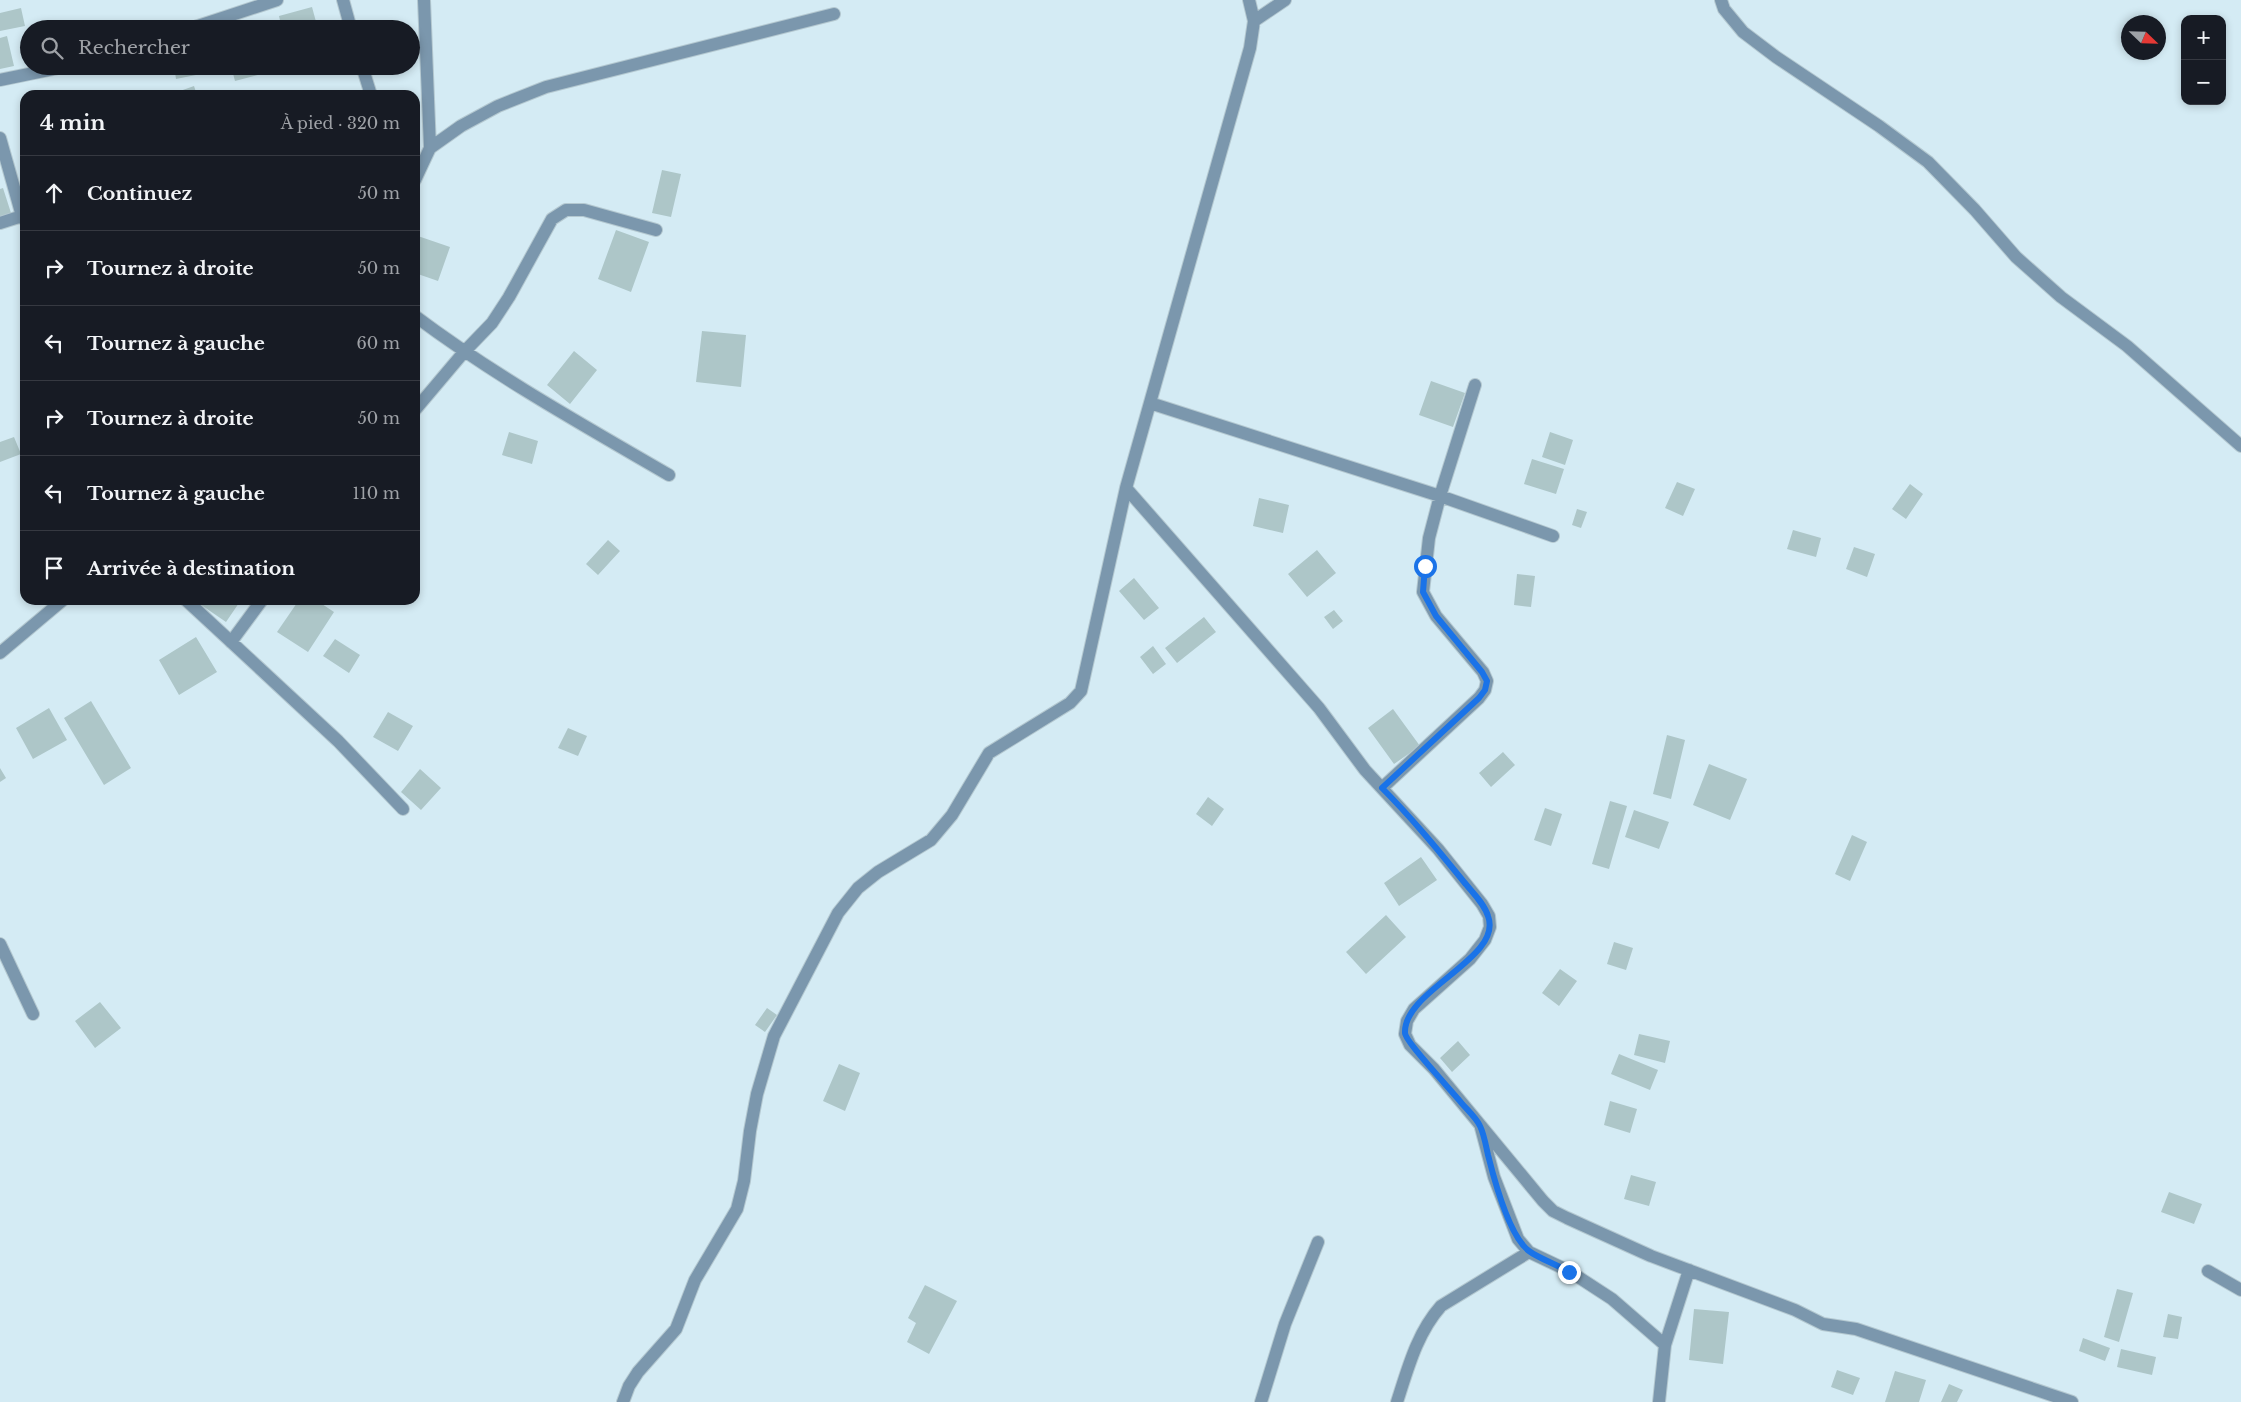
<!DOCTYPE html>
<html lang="fr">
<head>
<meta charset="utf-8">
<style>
  :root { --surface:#171b24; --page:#242831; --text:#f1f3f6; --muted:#9ea1a6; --line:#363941 }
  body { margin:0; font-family:"Libre Baskerville",serif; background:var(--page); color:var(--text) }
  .controls { position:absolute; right:15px; top:15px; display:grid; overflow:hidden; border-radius:10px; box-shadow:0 2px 8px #0003 }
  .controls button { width:45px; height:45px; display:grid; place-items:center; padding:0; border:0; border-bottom:1px solid var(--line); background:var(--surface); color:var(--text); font:25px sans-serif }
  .compass { position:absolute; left:2121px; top:15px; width:45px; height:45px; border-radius:50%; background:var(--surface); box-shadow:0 2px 8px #0003; rotate:113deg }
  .stop { position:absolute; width:15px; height:15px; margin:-11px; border:4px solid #1a73e8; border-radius:50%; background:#fff }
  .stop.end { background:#1a73e8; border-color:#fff; box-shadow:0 1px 5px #0008 }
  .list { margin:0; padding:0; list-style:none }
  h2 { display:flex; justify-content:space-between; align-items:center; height:65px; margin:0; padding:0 20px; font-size:21px }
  h2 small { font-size:16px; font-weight:400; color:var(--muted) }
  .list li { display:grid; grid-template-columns:32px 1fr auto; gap:15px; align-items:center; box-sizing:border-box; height:75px; padding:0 20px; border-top:1px solid var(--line) }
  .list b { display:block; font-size:19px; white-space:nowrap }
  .list em { font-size:16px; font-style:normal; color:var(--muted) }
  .icon { flex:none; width:28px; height:28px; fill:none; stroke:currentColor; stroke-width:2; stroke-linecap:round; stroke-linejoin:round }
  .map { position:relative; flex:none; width:2241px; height:1402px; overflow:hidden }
  .search { position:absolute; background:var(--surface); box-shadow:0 2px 8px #0003; left:20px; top:20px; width:400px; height:55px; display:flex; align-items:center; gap:12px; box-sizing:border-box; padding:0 18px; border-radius:28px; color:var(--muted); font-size:19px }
  .panel { position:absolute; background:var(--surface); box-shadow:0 2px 8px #0003; left:20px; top:90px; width:400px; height:515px; border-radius:15px }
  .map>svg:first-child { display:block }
  .building { fill:#adc6c8 }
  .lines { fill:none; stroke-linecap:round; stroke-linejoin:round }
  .street-casing { stroke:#b4c8d0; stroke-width:14 }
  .street { stroke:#7b97ad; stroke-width:12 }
  .route { stroke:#1a73e8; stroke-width:6 }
</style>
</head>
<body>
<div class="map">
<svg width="2241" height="1402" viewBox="0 0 2241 1402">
  <rect width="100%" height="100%" fill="#d4ebf4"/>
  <path class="building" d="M312,7L318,29H282L279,16Z
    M21,8L25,26L0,31V13Z
    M7,36L14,66L0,69V38Z
    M174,66H204L206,73L176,79Z
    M231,66H271L273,71L235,81Z
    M194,86L197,95H181L180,91Z
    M662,170L681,174L671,217L652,213Z
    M3,188L11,213L0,217V189Z
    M616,230L649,242L631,292L598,279Z
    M415,235L450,247L438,281L415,273Z
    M702,331L746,335L741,387L696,382Z
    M574,351L597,370L570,404L547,385Z
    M1431,381L1465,393L1453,427L1419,415Z
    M509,432L538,441L532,464L502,455Z
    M1550,432L1573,440L1565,465L1542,457Z
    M14,437L21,454L0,462V442Z
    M1532,459L1564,469L1556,494L1524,484Z
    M1677,482L1695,489L1683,516L1665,508Z
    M1910,484L1923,494L1906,519L1892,509Z
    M1259,498L1289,505L1283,533L1253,526Z
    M1577,509L1587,512L1581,528L1572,525Z
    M1793,530L1821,538L1816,557L1787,549Z
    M608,540L620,551L598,575L586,564Z
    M1854,547L1875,554L1867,577L1846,569Z
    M1317,550L1336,573L1307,597L1288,574Z
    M1517,574L1535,576L1531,607L1514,605Z
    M1134,578L1159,608L1144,620L1119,591Z
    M194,600H241L226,622Z
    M299,600H316L334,612L308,652L277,632Z
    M1334,610L1343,621L1333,629L1324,617Z
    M1204,617L1216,632L1177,663L1165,648Z
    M196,637L217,672L179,695L159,660Z
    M335,639L360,655L349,673L323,656Z
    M1153,646L1166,664L1153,674L1140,657Z
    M91,701L131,768L104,785L64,718Z
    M49,708L67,740L33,759L16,728Z
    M1393,709L1420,746L1394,764L1368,728Z
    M388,712L413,726L398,751L373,737Z
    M568,728L587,736L578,756L558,748Z
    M1667,735L1685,740L1671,799L1653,794Z
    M1503,752L1515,765L1491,787L1479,773Z
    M1709,764L1747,779L1730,820L1693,805Z
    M0,768L6,778L0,782Z
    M420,769L441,788L421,810L401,792Z
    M1208,797L1224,809L1212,826L1196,814Z
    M1610,801L1627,806L1609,869L1592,864Z
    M1545,808L1562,814L1551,846L1534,840Z
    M1634,810L1669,822L1659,849L1625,837Z
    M1852,835L1867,842L1850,881L1835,874Z
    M1421,857L1437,880L1399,906L1384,883Z
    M1386,915L1406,937L1366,974L1346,952Z
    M1614,942L1633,948L1626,970L1607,964Z
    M1560,969L1577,981L1559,1006L1542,993Z
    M100,1002L121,1028L95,1048L75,1021Z
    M767,1008L777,1015L765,1032L755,1025Z
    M1639,1034L1670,1041L1665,1063L1634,1055Z
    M1458,1041L1470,1055L1452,1072L1440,1058Z
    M1619,1054L1658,1070L1650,1090L1611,1074Z
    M839,1064L860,1073L845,1111L823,1101Z
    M1610,1101L1637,1109L1630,1133L1604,1125Z
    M1631,1175L1656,1182L1649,1206L1624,1199Z
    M2169,1192L2202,1204L2194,1224L2161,1212Z
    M925,1285L957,1301L929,1354L907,1342L916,1323L908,1318Z
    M2117,1289L2133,1293L2119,1342L2104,1337Z
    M1694,1309L1729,1312L1723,1364L1689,1360Z
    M2168,1314L2182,1317L2178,1339L2163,1337Z
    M2083,1338L2110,1348L2105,1361L2079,1351Z
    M2121,1349L2156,1357L2152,1375L2117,1367Z
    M1837,1370L1860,1378L1853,1395L1831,1387Z
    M1895,1371L1926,1380L1919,1402H1885Z
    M1949,1384L1963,1390L1957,1402H1941Z"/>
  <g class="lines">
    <g class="street-casing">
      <path id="street" d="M343,0L351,29
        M424,0L430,148
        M1721,0L1724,9L1743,32L1776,57L1879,126L1928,162L1975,210L2016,257L2061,297L2127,346L2241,446
        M1254,21L1285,0
        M189,29L277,0
        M362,66L371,95
        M0,80L68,66
        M0,138L22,216L25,220
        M415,180L430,148L461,126L498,106L546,87L834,14
        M0,223L22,216
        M415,316C495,376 583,425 669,475
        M1150,403L1440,496L1553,536
        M415,410L464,352L492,323L509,297L552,219L566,210H584L656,230
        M1126,488L1319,708L1365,770L1438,849L1482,904L1489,916L1490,927L1485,940L1470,959L1414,1009L1407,1021L1405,1034L1410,1045L1434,1069L1543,1201L1553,1211L1567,1218L1651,1256L1795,1310L1823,1324L1856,1329L2072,1402
        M186,600L338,741L403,809
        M231,642L262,600
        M0,653L63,600
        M1382,788L1479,698L1485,690L1487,681L1483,672L1436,616L1423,592L1429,538L1440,496L1475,385
        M0,944L33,1014
        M1481,1128L1494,1177L1518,1239L1529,1252L1569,1271L1612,1299L1665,1345L1659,1402
        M2208,1271L2241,1290
        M1665,1345L1689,1270
        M623,1402L629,1386L638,1372L676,1329L695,1280L737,1209L744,1181L750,1131L757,1094L774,1036L838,913L858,888L878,872L931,840L952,815L989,753L1070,703L1081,691L1126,488L1250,48L1254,21L1249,0
        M1261,1402L1285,1324L1318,1242
        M1397,1402C1408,1368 1417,1333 1441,1306L1529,1252"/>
    </g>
    <use href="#street" class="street"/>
  </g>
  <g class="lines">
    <path class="route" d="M1425,566L1423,592L1436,616L1482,672L1487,681L1485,690L1479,698L1382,788C1412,818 1438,850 1464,882C1472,892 1484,903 1488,916C1504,958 1403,990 1405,1033C1405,1041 1450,1089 1459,1100C1465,1108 1476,1117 1480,1126C1484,1134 1486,1146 1488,1155C1494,1179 1509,1236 1529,1251C1538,1258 1558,1265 1569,1272"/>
  </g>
</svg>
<div class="controls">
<button>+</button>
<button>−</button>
</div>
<svg class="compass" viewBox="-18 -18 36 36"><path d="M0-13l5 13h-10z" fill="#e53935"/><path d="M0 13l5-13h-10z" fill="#9ea1a6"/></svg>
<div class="stop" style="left:1425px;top:566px"></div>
<div class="stop end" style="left:1569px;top:1272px"></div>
<div class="search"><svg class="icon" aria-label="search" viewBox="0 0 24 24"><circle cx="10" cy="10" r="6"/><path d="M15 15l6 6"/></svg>Rechercher</div>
<section class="panel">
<h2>4 min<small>À pied · 320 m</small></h2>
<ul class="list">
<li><svg class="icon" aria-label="ahead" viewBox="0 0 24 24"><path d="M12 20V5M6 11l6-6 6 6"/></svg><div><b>Continuez</b></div><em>50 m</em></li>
<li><svg class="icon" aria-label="right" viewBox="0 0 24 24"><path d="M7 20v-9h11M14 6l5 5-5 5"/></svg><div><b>Tournez à droite</b></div><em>50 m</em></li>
<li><svg class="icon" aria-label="left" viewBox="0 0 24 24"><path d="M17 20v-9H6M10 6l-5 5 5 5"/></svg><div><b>Tournez à gauche</b></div><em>60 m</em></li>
<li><svg class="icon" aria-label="right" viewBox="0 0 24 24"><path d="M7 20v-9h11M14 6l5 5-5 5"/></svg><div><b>Tournez à droite</b></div><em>50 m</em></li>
<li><svg class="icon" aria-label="left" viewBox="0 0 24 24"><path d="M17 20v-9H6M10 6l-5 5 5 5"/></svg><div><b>Tournez à gauche</b></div><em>110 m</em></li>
<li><svg class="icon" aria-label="arrive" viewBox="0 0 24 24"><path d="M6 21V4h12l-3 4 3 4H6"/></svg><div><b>Arrivée à destination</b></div></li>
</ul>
</section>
</div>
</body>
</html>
